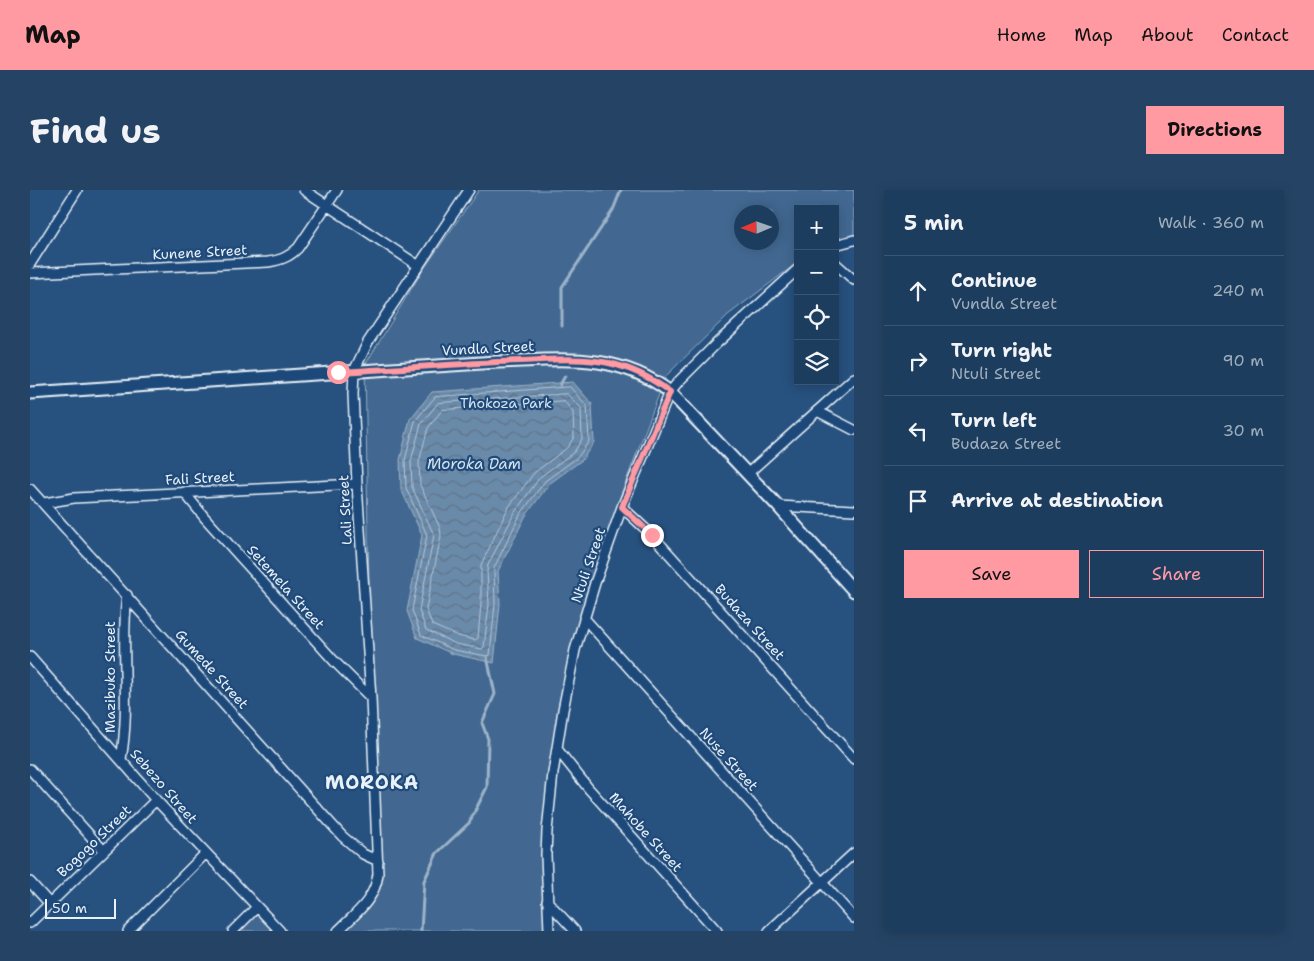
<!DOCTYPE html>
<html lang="en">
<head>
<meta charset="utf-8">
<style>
  :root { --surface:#1d3d5f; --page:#254465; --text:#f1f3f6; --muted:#a0aebd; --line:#3b5674; --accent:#ff9aa2 }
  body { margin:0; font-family:"Shantell Sans",sans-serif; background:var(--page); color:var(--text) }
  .controls { position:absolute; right:15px; top:15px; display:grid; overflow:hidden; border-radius:0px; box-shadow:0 2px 12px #0003 }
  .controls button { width:45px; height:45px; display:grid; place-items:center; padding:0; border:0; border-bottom:1px solid var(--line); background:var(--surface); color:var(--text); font:25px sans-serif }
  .compass { position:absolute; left:704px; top:15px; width:45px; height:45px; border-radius:50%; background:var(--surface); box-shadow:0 2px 12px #0003; rotate:268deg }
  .scale { position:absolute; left:15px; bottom:12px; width:71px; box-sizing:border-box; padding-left:5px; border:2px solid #e8f1f8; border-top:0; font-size:14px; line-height:18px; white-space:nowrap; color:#e8f1f8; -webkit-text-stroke:4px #1f4a7a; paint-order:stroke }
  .stop { position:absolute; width:15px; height:15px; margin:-11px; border:4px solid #ff9aa2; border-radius:50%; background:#fff }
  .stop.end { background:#ff9aa2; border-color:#fff; box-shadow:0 1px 5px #0008 }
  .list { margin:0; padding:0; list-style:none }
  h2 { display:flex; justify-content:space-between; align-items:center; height:65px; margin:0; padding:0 20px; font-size:21px }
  h2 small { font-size:16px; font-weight:400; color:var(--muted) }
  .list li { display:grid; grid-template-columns:32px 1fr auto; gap:15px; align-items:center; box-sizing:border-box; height:70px; padding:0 20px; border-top:1px solid var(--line) }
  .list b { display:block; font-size:19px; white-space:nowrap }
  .list p { margin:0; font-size:16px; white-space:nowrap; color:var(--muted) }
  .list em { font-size:16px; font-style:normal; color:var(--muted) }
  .actions { display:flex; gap:10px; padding:15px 20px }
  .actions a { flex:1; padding:11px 0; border:1px solid var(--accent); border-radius:0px; text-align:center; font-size:18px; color:var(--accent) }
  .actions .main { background:var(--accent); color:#111 }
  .icon { flex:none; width:28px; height:28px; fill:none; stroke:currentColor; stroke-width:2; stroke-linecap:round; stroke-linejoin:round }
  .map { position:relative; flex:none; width:824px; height:741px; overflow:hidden; border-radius:0px }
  header { display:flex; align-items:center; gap:30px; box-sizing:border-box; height:70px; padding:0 25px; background:var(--accent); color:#111 }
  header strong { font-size:24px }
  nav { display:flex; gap:28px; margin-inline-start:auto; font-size:18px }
  .intro { display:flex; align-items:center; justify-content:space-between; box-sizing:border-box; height:120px; padding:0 30px }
  h1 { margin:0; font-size:35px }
  .button { padding:12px 22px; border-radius:0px; background:var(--accent); color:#111; font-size:18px; font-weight:700 }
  main { display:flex; gap:30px; padding:0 30px }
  aside { flex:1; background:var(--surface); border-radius:0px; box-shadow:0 2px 12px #0003 }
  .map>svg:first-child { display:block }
  .green { fill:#436891; stroke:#96acc4; fill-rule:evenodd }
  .water { fill:url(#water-waves); stroke:#9db3c9 }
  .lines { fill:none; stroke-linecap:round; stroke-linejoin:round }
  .shore { stroke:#b6c8d9; stroke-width:1 }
  .stream { stroke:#9db3c9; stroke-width:3 }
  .street-casing { stroke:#e8f1f8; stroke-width:12 }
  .secondary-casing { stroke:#e8f1f8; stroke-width:15 }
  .street { stroke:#1f4a7a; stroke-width:9 }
  .secondary { stroke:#1f4a7a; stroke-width:11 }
  .route { stroke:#ff9aa2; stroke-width:6 }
  .labels { text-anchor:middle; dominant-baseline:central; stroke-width:4.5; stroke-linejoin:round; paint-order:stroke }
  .street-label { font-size:14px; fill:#e8f1f8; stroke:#1f4a7a }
  .park-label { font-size:14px; fill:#d8e3ee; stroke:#1f4a7a }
  .water-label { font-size:15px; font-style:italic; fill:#d5e2ec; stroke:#1f4a7a }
  .district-label { font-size:19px; font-weight:bold; letter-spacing:1px; fill:#e8f1f8; stroke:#1f4a7a }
</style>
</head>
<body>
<header>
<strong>Map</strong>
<nav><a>Home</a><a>Map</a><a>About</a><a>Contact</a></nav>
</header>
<div class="intro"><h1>Find us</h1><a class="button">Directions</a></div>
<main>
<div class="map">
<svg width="824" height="741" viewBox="0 0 824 741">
  <defs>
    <pattern id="water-waves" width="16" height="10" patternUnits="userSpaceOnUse" patternTransform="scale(1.25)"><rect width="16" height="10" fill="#6b8aaa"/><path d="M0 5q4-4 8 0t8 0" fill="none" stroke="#5e7388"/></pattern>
  </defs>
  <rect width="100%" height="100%" fill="#27517f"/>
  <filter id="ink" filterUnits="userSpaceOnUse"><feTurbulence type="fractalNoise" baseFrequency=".02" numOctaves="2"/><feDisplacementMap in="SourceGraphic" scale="10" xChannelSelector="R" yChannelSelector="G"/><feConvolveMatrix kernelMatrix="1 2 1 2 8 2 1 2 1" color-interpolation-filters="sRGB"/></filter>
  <g filter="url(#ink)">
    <path class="green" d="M449,0H824V48L805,54V19H768V72L698,125L636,186L590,307L570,384L552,439L535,526L519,661L522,741H311L346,704L341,508L335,175L391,83ZM712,22H742V52H712Z
      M226,722L251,741H206Z"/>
    <path class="water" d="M543,192L562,214L564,252L552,270L519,294L495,327L468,381L470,414L464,473L423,464L387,448L377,421L392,345L371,299L370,270L380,229L402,202Z"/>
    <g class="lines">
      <path class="shore" d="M540,197L557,216L559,251L548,267L515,291L490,325L464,378L465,414L460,465L457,466L424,460L391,445L382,420L397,345L376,298L375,270L385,231L405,207Z
        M537,204L551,218L552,249L544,262L510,287L485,322L458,375L457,381L459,414L454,457L452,459L426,454L396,440L389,420L404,345L382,297L381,271L391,234L408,213Z
        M534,211L543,222L544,247L538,257L504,283L478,318L451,375V413L448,448L445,450L428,446L402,435L396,419L411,346L410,338L390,295L389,272L398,238L412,220Z"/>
      <path class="stream" d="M532,136V97L583,20L591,0
        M530,195L535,186
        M391,741L394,691L407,663L439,633L457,597L458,549L452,533L465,504L457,467"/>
      <g class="street-casing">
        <path id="street" d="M274,0L389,76
          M805,55L824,50
          M805,73L824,90
          M0,74L47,0
          M0,83L238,72C251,70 259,67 268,58L307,0
          M787,221L824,240
          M717,284L824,188
          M0,299L312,646L333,664L348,671
          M154,302L175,328L305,472L341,508
          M14,313L44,308L327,294
          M748,316L824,320
          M592,317L622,345L824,569
          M554,428L824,728
          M0,467L126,610L250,741
          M527,559L559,599L687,741
          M91,569C101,515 90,459 97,405
          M0,579L73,660
          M0,692L19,713
          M517,711L545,741
          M0,733L126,610
          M98,741L175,664
          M203,741L227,717
          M308,741C325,724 345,710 348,684L341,508L327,294L323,204L324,181L338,152L439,0
          M519,741L516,665L517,641L523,583L533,520L545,460L565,393L592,317L640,202L648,192L686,154L768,79
          M739,741L824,663"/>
      </g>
      <g class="secondary-casing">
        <path id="secondary" d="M0,203L467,172C531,170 586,161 640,202L748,316L824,401"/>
      </g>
      <use href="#street" class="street"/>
      <use href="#secondary" class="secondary"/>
    </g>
  </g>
  <g class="lines" filter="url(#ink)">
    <path class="route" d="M308,182C369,179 430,173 491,171C520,170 550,167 579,173C601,178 623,189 640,202L592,317L622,345"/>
  </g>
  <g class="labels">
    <g class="street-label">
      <text transform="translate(170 62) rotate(-3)">Kunene Street</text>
      <text transform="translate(458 158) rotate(-3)">Vundla Street</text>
      <text transform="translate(170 288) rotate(-3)">Fali Street</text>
      <text transform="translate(315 320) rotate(-93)">Lali Street</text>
      <text transform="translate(558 375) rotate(-71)">Ntuli Street</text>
      <text transform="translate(256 397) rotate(48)">Setemela Street</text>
      <text transform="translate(720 432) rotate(48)">Budaza Street</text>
      <text transform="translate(182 479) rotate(48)">Gumede Street</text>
      <text transform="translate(80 487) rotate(-90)">Mazibuko Street</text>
      <text transform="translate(699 569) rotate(48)">Nuse Street</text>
      <text transform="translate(134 596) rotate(49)">Sebezo Street</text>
      <text transform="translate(616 642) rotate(48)">Mahobe Street</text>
      <text transform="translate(64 651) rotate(-44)">Bogogo Street</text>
    </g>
    <g class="park-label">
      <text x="476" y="213">Thokoza Park</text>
    </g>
    <g class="water-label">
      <text x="444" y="274">Moroka Dam</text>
    </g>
    <g class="district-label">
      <text x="342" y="592">MOROKA</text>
    </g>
  </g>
</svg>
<div class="controls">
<button>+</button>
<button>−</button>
<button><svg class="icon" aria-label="locate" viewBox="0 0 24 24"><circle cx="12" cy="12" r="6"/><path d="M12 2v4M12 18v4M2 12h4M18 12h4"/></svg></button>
<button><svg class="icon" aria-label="layers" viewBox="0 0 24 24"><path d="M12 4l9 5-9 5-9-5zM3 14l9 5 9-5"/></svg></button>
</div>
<svg class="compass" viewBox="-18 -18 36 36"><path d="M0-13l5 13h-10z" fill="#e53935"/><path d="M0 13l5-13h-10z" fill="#a0aebd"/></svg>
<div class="scale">50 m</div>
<div class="stop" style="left:308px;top:182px"></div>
<div class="stop end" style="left:622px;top:345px"></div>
</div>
<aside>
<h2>5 min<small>Walk · 360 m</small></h2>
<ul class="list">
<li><svg class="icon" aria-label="ahead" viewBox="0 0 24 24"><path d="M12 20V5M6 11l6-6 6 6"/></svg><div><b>Continue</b><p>Vundla Street</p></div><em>240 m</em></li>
<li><svg class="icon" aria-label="right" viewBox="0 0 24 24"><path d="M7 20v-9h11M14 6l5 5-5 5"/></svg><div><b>Turn right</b><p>Ntuli Street</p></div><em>90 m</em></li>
<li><svg class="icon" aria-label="left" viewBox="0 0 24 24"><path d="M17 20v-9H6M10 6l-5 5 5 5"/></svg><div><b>Turn left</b><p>Budaza Street</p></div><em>30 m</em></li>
<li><svg class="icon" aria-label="arrive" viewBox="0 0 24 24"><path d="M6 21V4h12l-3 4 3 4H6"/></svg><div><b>Arrive at destination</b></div></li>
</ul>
<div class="actions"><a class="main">Save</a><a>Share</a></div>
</aside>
</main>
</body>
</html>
